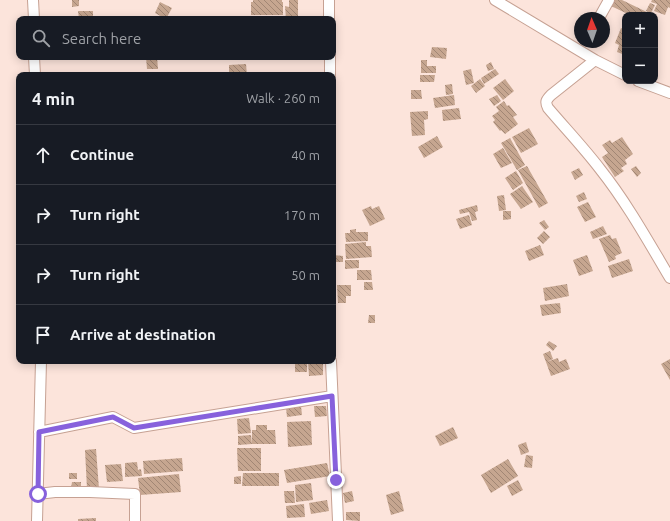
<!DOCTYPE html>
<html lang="en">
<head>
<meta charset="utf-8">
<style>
  :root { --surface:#171b24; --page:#242831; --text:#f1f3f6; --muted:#9ea1a6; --line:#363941 }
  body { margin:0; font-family:Ubuntu,sans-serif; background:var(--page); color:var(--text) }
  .controls { position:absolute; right:12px; top:12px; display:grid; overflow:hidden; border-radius:8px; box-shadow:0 2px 10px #0003 }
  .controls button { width:36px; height:36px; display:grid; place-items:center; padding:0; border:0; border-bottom:1px solid var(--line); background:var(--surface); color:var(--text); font:20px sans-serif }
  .compass { position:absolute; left:574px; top:12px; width:36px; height:36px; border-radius:50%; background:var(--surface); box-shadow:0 2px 10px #0003; rotate:358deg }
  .stop { position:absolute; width:12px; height:12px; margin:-9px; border:3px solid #8761dc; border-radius:50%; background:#fff }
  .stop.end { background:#8761dc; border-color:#fff; box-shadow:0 1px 4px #0008 }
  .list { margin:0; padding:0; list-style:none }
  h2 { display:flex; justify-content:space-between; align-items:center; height:52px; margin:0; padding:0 16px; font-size:17px }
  h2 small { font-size:13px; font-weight:400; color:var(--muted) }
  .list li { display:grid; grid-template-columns:26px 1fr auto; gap:12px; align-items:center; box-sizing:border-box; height:60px; padding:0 16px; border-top:1px solid var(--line) }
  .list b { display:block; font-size:15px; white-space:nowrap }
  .list em { font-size:13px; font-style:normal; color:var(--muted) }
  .icon { flex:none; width:22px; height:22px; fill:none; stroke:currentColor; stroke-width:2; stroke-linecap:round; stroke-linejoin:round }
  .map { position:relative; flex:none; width:670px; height:521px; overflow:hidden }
  .search { position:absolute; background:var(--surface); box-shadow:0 2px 10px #0003; left:16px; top:16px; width:320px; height:44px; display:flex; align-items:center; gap:10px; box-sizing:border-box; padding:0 14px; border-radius:8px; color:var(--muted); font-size:15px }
  .panel { position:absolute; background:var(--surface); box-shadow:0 2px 10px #0003; left:16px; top:72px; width:320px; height:292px; border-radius:8px }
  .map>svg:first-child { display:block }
  .building { fill:url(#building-back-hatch) }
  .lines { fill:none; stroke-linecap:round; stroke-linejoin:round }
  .minor-casing { stroke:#c6a193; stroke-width:12 }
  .minor { stroke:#fff; stroke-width:10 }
  .route { stroke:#8761dc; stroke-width:5 }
</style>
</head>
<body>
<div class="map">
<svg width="670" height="521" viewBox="0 0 670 521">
  <defs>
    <pattern id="building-back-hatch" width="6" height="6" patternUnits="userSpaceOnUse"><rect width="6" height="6" fill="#c6a690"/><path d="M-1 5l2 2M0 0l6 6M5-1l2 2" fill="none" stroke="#a18674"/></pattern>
  </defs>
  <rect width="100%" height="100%" fill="#fce4db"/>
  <path class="building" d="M72,0H79V6L72,7Z
    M253,0H282V2H283V15H251V2H253Z
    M289,0H298V19H286L285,6L289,7Z
    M614,0H622L653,15H630L611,6Z
    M652,0H670V8L668,7L665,15L654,11L657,4L651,2Z
    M160,2L172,8L166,19L155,13Z
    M650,3L655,5L651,13L646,11Z
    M78,11H93V19H79Z
    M621,28L625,30V55L617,52L619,45L615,43Z
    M432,47L447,48L446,59L430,57Z
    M146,57H157L158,69H147Z
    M421,60H427V66H436V73H421Z
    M491,62L494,69L488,71L486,65Z
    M246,64L247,75H229V65Z
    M471,69L474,83L466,85L463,71Z
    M495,69L499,74L484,84L481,78Z
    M420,75H435L434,82H420Z
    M480,79L485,86L476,93L471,86Z
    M505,79L514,91L503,100L493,88Z
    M452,84L453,94L446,95L445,85Z
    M411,90H421L422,99H411Z
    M454,95L455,105L435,108L433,98Z
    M497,95L501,101L494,106L489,99Z
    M504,101L507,106L509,105L517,115L513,117L518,124L505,134L501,130L500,131L493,122L495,120L492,116L499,111L496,107Z
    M459,108L461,119L443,121L442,110Z
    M428,111V119L424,120L425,135L412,136L410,112Z
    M529,128L538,144L521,153L512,137Z
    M437,136L443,147L424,158L418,147Z
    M622,137L633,154L625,160L627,164L621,168L624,171L615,177L602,157L608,153L602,145L610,140L612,143Z
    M510,138L525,165L517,170L501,143Z
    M503,148L512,163L501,168L493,154Z
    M527,166L548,203L539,208L518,170Z
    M636,166L641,173L637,177L631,169Z
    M579,168L583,175L575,180L571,172Z
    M516,171L523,183L513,190L505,178Z
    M522,186L533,202L521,209L510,194Z
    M584,192L587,199L579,202L576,196Z
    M504,195L506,210L499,211L497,196Z
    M588,202L596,217L585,222L577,207Z
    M477,205L478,211L475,212L477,220L472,221L469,212L460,214L459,210Z
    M371,206L372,209L379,206L385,219L370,226L362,210Z
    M503,211H511V219L503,220Z
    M469,215L472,225L460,229L456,219Z
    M544,220L549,227L545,230L539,223Z
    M603,226L607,234L593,239L590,232Z
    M356,229V232H368V241L346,242L345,233H350V230Z
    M544,231L550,237L543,244L537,238Z
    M610,235L612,239L616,238L622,253L615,256L616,259L609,262L599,239Z
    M366,242V246H371L372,257L346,259L345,244Z
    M540,245L544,255L529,261L525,251Z
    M333,255L343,256V262H333Z
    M587,255L593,271L579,276L573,260Z
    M629,259L633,271L612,278L608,266Z
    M345,260H359V268L345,269Z
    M357,270H371L372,280H357Z
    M364,282H372L373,290H364Z
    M567,284L569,296L545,301L543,288Z
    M337,285H351V296H346V303H338Z
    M560,303L561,313L542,316L540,305Z
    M369,315H375V323H368Z
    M549,341L557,346L553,351L546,345Z
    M550,351L553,359L546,362L543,354Z
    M558,358L559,362L566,359L570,369L551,376L546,362Z
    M670,359V380L661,364Z
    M295,361H307V372H295Z
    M308,361H323V375L309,376Z
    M301,406L302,415L287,417L286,408Z
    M314,406H326L327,416L315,417Z
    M249,418L251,433L238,434L237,419Z
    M311,421L312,445L288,447L287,422Z
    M256,425H267V430H275L276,444H252V430H256Z
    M453,427L458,438L440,446L435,436Z
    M251,435L252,444L238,445V436Z
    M526,442L529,452L521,455L518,445Z
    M237,448H261V471H238Z
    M96,449L99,489H87L85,450Z
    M526,455L533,456L532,468L524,467Z
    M182,458L183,471L144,474L143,461Z
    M508,459L518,476L491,493L481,475Z
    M137,462L138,470L141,469L142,476L125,477V463Z
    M327,463L330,476L287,483L284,470Z
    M121,464L123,481L107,482L105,465Z
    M69,473H77V479H69Z
    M243,473H279V486H242Z
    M179,474L181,492L140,495L138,478Z
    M241,476V484H234V477Z
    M518,480L523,490L512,496L507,486Z
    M72,482H81V488H71Z
    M311,483L313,500L296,502L295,485Z
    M284,491H294L295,503H285Z
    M352,491L354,501L345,503L343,493Z
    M399,491L404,511L391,515L386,495Z
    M327,500L329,511L311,514L309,503Z
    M304,504L305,517L287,518L286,506Z
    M346,512H360V521L346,520Z
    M96,518V521H78V519Z"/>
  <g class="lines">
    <g class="minor-casing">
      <path id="minor" d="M33,0L34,19
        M329,0V19
        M495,0L595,60L625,75
        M599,18L609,0
        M34,57L35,75
        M330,57V75
        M595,60L551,95C546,100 545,102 548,108C565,128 584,148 600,169C627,203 648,241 670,278
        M638,81L670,93
        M331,361L338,521
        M39,432L113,417L134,428L332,396
        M38,494L55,492H90L135,494V521
        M37,521L41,361"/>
    </g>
    <use href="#minor" class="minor"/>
  </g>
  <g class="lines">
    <path class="route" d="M38,494L39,432L113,417L134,428L332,396L336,480"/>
  </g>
</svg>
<div class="controls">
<button>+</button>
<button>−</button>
</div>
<svg class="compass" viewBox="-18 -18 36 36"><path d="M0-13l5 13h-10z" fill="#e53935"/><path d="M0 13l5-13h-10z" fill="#9ea1a6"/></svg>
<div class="stop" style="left:38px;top:494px"></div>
<div class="stop end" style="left:336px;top:480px"></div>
<div class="search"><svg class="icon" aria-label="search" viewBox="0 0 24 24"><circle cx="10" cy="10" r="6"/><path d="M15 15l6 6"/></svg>Search here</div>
<section class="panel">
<h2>4 min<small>Walk · 260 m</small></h2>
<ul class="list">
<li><svg class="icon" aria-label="ahead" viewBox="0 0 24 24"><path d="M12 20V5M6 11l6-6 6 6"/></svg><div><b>Continue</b></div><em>40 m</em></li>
<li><svg class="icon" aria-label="right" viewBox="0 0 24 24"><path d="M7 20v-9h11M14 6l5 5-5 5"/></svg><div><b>Turn right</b></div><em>170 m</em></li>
<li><svg class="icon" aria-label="right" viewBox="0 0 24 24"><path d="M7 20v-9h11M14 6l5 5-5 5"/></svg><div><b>Turn right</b></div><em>50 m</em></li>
<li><svg class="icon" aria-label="arrive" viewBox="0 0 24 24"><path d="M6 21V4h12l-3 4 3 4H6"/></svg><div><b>Arrive at destination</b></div></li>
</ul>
</section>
</div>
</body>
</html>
